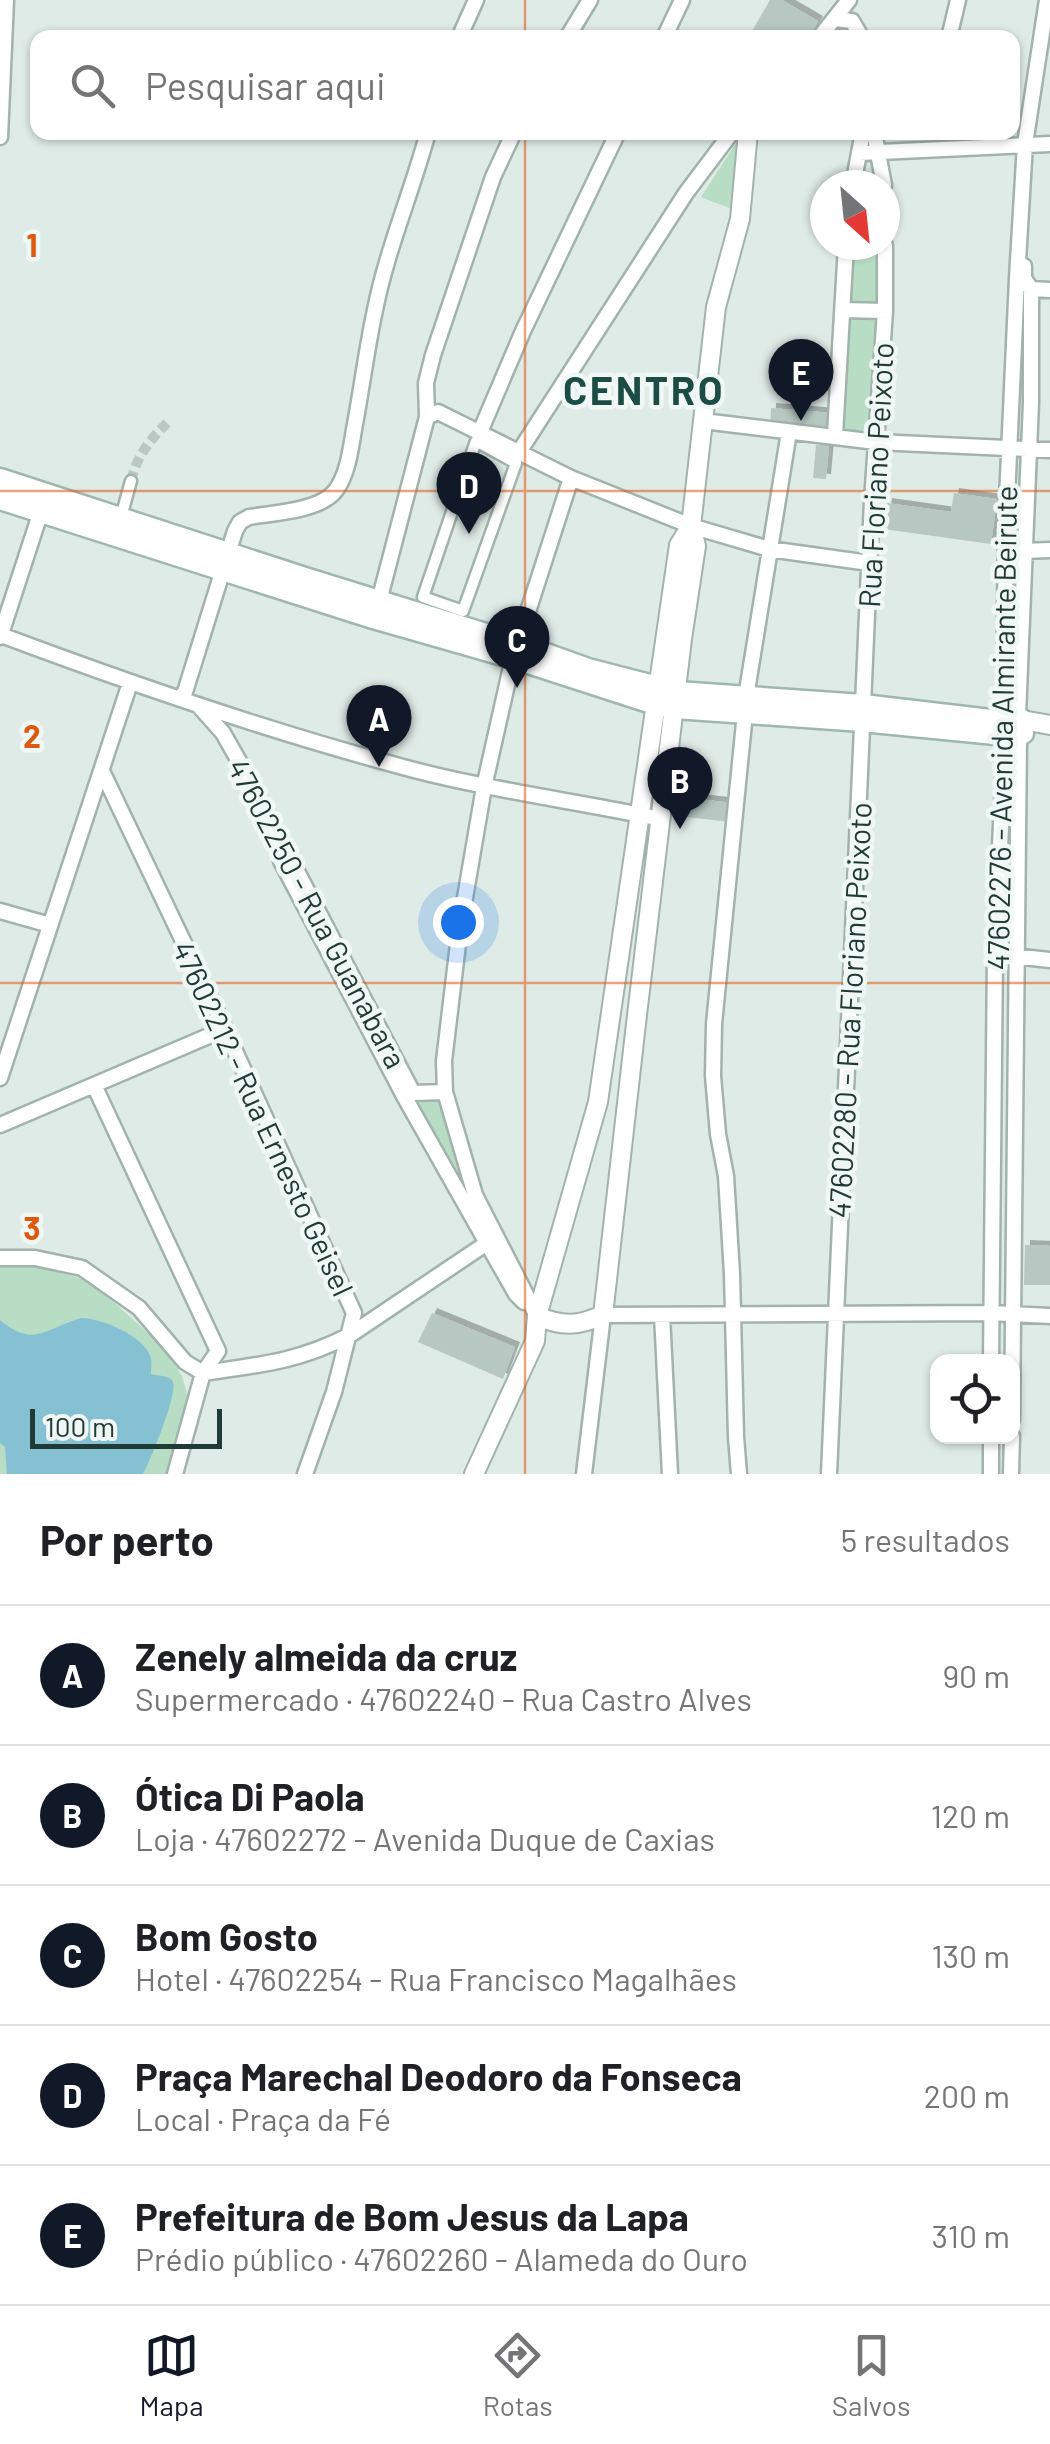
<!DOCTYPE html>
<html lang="pt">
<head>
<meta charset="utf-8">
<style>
  :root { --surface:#fff; --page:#f6f6f6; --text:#202124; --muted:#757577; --line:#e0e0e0; --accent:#111827 }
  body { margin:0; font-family:Barlow,sans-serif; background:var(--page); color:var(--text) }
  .controls { position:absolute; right:30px; bottom:30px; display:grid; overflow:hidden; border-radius:20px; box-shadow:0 2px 8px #0004 }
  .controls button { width:90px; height:90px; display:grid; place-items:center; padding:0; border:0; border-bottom:2px solid var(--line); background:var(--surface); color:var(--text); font:50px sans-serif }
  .compass { position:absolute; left:810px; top:170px; width:90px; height:90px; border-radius:50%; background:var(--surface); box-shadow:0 2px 8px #0004; rotate:153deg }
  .scale { position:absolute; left:30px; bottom:25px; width:192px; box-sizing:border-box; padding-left:10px; border:5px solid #203b35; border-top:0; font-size:28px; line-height:35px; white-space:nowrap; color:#203b35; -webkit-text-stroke:8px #f0f7f4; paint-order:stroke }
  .you { position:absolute; left:458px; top:922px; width:35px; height:35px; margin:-25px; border:8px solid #fff; border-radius:50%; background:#1a73e8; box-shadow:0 0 0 15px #1a73e833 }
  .badge { display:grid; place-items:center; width:65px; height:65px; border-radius:50%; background:var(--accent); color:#fff; font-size:32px; font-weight:700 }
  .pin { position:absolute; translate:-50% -82px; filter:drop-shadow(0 2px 5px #0008) }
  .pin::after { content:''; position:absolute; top:52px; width:35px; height:30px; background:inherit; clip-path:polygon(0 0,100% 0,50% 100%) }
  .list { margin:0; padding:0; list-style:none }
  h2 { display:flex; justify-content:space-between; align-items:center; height:130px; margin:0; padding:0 40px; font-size:42px }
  h2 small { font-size:32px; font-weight:400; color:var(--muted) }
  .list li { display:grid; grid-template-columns:65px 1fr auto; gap:30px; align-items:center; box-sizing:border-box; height:140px; padding:0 40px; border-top:2px solid var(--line) }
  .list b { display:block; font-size:38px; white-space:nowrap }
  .list p { margin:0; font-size:32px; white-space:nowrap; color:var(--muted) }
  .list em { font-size:32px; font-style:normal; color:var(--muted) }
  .icon { flex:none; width:55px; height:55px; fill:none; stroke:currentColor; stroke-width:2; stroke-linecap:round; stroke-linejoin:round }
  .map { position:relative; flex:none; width:1050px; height:1474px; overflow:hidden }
  .search { position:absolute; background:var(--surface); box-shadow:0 2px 8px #0004; left:30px; right:30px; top:30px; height:110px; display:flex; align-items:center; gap:25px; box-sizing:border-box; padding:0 35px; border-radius:20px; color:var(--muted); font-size:38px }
  .sheet { height:830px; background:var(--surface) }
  nav { display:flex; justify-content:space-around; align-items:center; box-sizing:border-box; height:140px; border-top:2px solid var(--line); background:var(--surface); font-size:28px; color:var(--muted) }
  nav a { display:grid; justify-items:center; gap:5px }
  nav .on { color:var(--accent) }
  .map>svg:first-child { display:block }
  .green { fill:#b7ddc4 }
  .water { fill:#85c1d2 }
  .building { fill:#b7c8c2; filter:url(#shadow) }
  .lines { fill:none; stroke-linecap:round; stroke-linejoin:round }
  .pedestrian-tunnel { stroke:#b9c8c3; stroke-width:10; stroke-dasharray:10 5; stroke-linecap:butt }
  .pedestrian-casing { stroke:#a2b3ad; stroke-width:15 }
  .minor-casing { stroke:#a2b3ad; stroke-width:19 }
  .tertiary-casing { stroke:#a2b3ad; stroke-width:22 }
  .secondary-casing { stroke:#9eb7af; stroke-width:25 }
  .pedestrian { stroke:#fff; stroke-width:10 }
  .minor { stroke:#fff; stroke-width:14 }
  .tertiary { stroke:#fff; stroke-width:18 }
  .secondary { stroke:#fff; stroke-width:20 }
  .grid { fill:none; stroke:#de580e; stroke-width:2.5; stroke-opacity:0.55 }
  .labels { text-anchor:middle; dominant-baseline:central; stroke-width:9; stroke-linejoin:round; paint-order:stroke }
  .street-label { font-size:30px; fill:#203b35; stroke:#f0f7f4 }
  .district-label { font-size:40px; font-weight:bold; letter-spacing:2.5px; fill:#1c4d44; stroke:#f0f7f4 }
  .grid-label { font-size:32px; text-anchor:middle; font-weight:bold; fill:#de580e; stroke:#f0f7f4; stroke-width:9; stroke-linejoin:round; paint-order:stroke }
</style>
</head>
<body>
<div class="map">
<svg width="1050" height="1474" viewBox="0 0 1050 1474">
  <defs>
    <filter id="shadow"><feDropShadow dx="5" dy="-5" stdDeviation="0" flood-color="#0004"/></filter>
  </defs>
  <rect width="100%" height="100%" fill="#dfebe6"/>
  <path class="green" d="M740,137L732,209L701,197Z
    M853,245H879L875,431L841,430Z
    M441,1099L468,1190L462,1188L413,1101Z
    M0,1265L45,1268L82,1279L103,1293L164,1347L182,1376L189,1401L168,1474H0Z"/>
  <path class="water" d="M81,1318C101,1318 145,1336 151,1358C152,1363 151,1368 151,1374C157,1376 170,1375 173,1382C178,1393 150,1462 143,1474H7L5,1447L0,1443V1320C33,1348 45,1329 81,1318Z"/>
  <path class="building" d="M770,0H782L818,21L809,38H748Z
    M771,408L832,413L830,434L770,429Z
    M816,445L829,446L826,479L813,478Z
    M954,493L997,499L991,544L883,529L887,503L951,512Z
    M679,797L733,803L731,822L677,816Z
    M1025,1245L1050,1246V1285H1024Z
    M432,1313L515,1347L503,1379L418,1342Z"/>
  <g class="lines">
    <path class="pedestrian-tunnel" d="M131,481C137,456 149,441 167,423"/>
    <g class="pedestrian-casing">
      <path id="pedestrian" d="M476,441L516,463L463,611L423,597Z
        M121,517L131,481"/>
    </g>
    <g class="minor-casing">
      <path id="minor" d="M835,19L852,21L859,33L858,38
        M459,38L476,0
        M567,38L590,0
        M664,38L682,0
        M819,38L849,0
        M949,38L958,0
        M874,132L884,185
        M0,137L6,0
        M859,153L1050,144
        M853,185L863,132
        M1031,289L1050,290
        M843,310L885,311
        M427,417L426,383L433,355L493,177L514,132
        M703,421L876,442L1050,450
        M480,432L523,331L618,132
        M835,435L846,245
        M519,452L686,193L732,132
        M571,478L691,526L769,549L869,563
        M1023,551L1050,550
        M378,605L427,417L438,412L571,478L513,658L484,787L460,927L444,1061L445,1092
        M1,635C129,683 259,728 392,764C480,789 571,800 661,819
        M0,637L43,505
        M746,697L789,432
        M180,698L185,692L235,531L240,522L249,517C273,513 321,511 336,490C349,472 351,445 355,424C362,386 367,347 375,310C387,249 412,192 428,132
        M199,706L223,733L244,770L413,1093L445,1092L475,1195L537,1316
        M1018,715L1031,402V289L1024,278V266
        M102,771L225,1029L354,1313L334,1392L305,1474
        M281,861L404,1096L487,1243L516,1294L524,1302
        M0,911L50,925
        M995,954L1050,960
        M0,1078L130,683
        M94,1085L218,1351L203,1373L175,1474
        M0,1125L225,1029
        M0,1258H35L82,1268L139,1308L185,1362L203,1373C259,1365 298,1362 350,1335L487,1243
        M603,1315L991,1313L1050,1316
        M662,1315L670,1474
        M991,1362L995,954L1005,739C996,732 996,724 1004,715L1006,520L1017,278L1025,144L1047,0
        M1012,1419L1019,738
        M584,1474L603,1315
        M739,1474L736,1437L732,1274L726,1176L718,1134L713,1076L714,1024L745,713
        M829,1474L872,501L885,311V245
        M991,1474V1436
        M1011,1474L1012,1436"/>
    </g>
    <g class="tertiary-casing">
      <path id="tertiary" d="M691,526L716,307L740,219L748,132
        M1022,720L1050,725
        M474,1474L535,1341L537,1316L598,1102L679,545L691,526L696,546L682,639L637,1015L603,1315C578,1326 563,1327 537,1316"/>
    </g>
    <g class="secondary-casing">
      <path id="secondary" d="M0,479L308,579L518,644L588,669L677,692L863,705L999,721L1004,715L1011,714L1022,720L1023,733L1013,740L995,734L862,721L675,708L655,704L513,658L373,618L0,499"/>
    </g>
    <use href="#pedestrian" class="pedestrian"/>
    <use href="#minor" class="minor"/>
    <use href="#tertiary" class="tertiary"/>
    <use href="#secondary" class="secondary"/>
  </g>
  <path class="grid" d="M525,0V38M525,132V1474M0,491H1050M0,983H1050"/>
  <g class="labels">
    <g class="street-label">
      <text transform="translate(875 475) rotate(-87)">Rua Floriano Peixoto</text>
      <text transform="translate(1001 728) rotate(-89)">47602276 - Avenida Almirante Beirute</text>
      <text transform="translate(318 913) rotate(62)">47602250 - Rua Guanabara</text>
      <text transform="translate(849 1010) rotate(-87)">47602280 - Rua Floriano Peixoto</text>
      <text transform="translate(264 1118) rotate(65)">47602212 - Rua Ernesto Geisel</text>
    </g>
    <g class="district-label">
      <text x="644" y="389">CENTRO</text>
    </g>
  </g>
  <g class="grid-label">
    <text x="32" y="257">1</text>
    <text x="32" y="748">2</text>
    <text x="32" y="1240">3</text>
  </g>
</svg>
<div class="controls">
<button><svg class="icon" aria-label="locate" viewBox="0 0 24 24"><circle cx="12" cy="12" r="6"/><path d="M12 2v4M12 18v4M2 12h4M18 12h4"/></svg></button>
</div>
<svg class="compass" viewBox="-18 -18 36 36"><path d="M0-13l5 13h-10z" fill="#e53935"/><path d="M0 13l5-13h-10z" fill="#757577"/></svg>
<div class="scale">100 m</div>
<div class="you"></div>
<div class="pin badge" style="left:379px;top:767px">A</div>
<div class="pin badge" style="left:680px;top:829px">B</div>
<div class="pin badge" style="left:517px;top:688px">C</div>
<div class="pin badge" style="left:469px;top:534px">D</div>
<div class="pin badge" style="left:801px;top:421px">E</div>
<div class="search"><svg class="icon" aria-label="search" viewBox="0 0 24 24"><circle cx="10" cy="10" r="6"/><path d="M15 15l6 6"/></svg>Pesquisar aqui</div>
</div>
<section class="sheet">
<h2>Por perto<small>5 resultados</small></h2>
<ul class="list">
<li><span class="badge">A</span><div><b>Zenely almeida da cruz</b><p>Supermercado · 47602240 - Rua Castro Alves</p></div><em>90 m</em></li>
<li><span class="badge">B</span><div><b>Ótica Di Paola</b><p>Loja · 47602272 - Avenida Duque de Caxias</p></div><em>120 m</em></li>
<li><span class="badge">C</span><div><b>Bom Gosto</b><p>Hotel · 47602254 - Rua Francisco Magalhães</p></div><em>130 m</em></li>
<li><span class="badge">D</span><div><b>Praça Marechal Deodoro da Fonseca</b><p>Local · Praça da Fé</p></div><em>200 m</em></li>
<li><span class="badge">E</span><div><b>Prefeitura de Bom Jesus da Lapa</b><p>Prédio público · 47602260 - Alameda do Ouro</p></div><em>310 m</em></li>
</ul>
</section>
<nav>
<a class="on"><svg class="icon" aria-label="map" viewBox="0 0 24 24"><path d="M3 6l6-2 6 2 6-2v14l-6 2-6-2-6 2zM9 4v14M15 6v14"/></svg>Mapa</a>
<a><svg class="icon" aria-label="directions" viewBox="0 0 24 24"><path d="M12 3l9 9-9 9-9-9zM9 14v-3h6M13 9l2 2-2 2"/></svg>Rotas</a>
<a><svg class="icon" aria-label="saved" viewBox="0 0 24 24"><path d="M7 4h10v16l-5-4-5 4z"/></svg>Salvos</a>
</nav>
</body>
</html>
